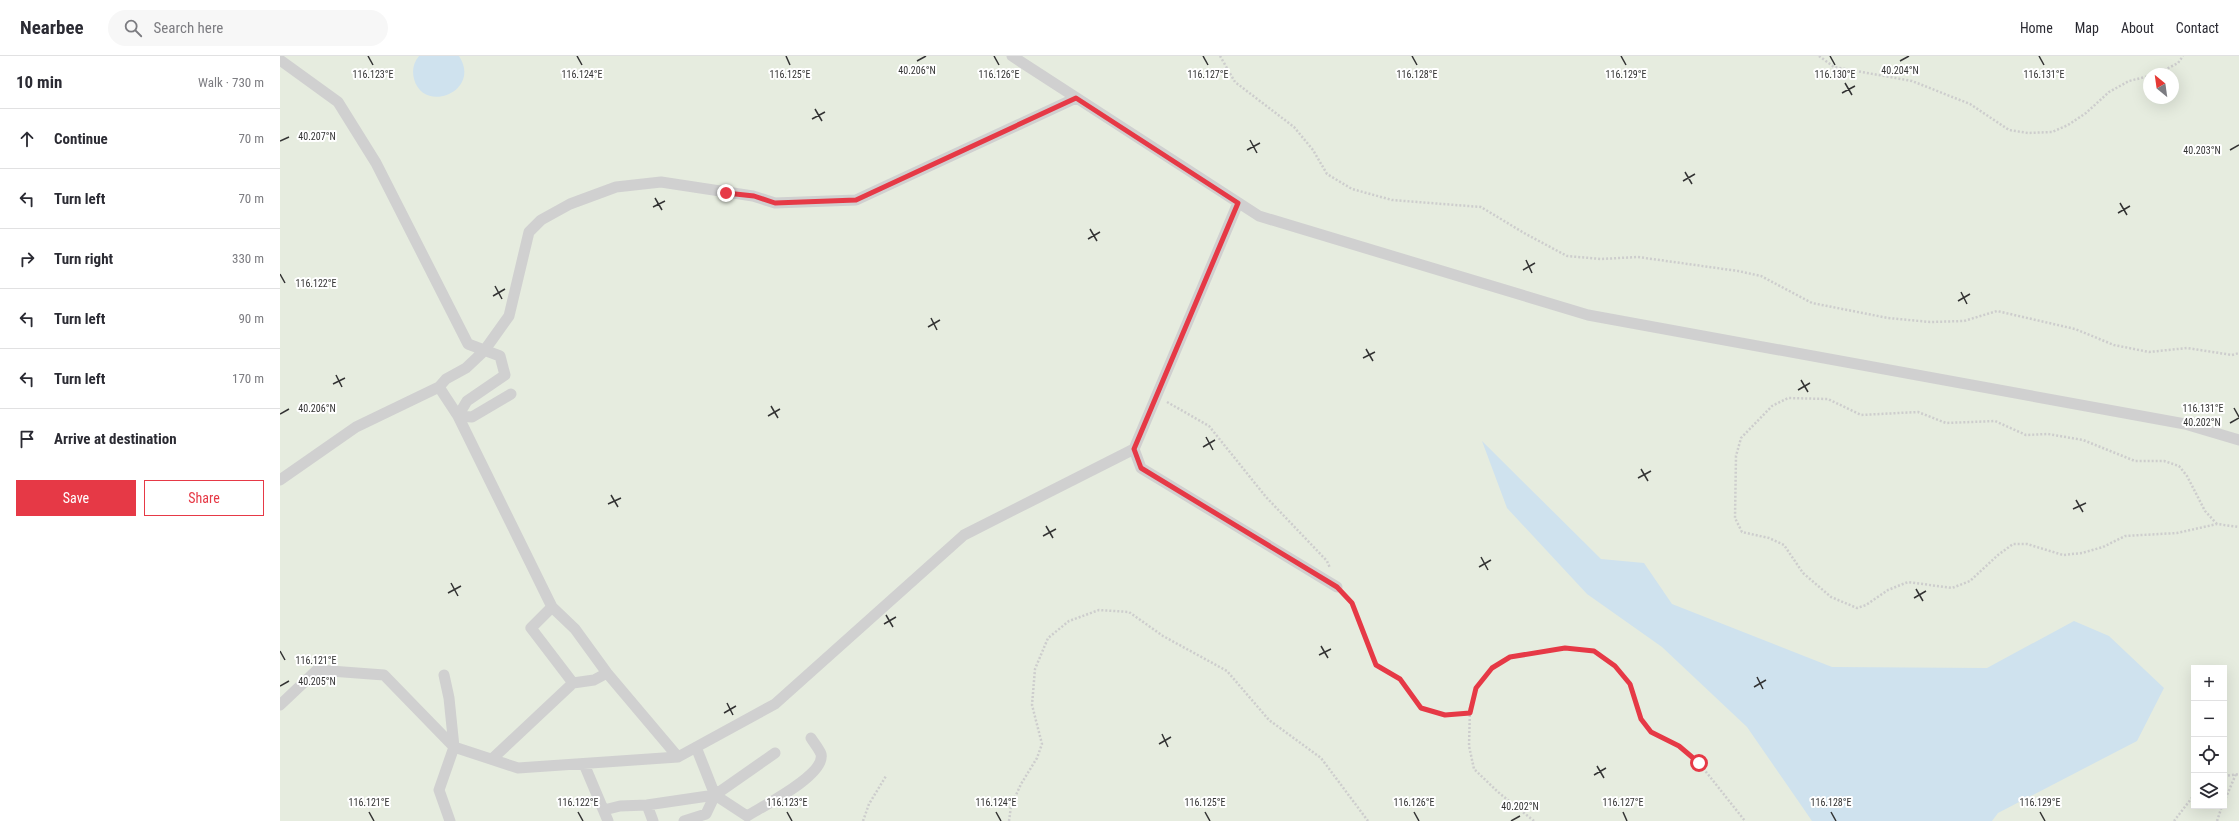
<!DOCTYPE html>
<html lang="en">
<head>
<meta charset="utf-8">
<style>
  :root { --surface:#fff; --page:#f7f7f7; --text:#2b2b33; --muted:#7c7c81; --line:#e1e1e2; --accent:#e63946 }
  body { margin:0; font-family:"Roboto Condensed",sans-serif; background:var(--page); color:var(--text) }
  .controls { position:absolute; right:12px; bottom:12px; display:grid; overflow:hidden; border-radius:0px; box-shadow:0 4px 16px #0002 }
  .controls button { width:36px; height:36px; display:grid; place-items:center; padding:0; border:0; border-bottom:1px solid var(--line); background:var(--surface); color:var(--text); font:20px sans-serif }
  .compass { position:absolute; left:1863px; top:12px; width:36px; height:36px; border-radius:50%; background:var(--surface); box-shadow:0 4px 16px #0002; rotate:331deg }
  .stop { position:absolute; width:12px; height:12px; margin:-9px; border:3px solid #e63946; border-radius:50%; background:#fff }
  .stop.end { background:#e63946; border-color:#fff; box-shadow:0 1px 4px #0008 }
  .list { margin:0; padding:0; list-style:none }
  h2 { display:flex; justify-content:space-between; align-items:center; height:52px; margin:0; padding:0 16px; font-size:17px }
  h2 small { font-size:13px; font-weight:400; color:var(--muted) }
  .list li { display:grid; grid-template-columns:26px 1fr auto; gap:12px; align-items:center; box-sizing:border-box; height:60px; padding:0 16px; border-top:1px solid var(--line) }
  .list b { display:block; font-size:15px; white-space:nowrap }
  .list em { font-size:13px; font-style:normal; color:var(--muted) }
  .actions { display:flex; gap:8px; padding:12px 16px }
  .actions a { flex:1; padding:9px 0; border:1px solid var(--accent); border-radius:0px; text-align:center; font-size:14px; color:var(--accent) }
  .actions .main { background:var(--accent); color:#fff }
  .icon { flex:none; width:22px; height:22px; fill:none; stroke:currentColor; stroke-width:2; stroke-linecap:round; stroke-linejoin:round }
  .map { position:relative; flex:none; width:1959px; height:765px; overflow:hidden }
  header { display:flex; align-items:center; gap:24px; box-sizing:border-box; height:56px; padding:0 20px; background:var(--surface); border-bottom:1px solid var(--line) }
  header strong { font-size:19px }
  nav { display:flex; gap:22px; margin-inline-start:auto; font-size:14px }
  .search { width:280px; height:36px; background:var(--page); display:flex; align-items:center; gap:10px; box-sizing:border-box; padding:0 14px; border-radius:22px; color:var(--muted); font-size:15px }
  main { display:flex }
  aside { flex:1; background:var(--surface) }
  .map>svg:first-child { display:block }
  .green { fill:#e6ecdf; fill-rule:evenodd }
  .water { fill:#cfe2ee }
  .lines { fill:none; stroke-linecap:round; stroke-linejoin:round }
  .path { stroke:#cdcdcd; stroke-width:2.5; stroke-dasharray:2 2; stroke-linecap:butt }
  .street { stroke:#d0d0d0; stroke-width:11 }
  .route { stroke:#e63946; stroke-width:5 }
  .ticks { fill:none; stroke:#333; stroke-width:1.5 }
  .ticks-label { font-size:10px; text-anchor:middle; fill:#333; stroke:#fff; stroke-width:4; stroke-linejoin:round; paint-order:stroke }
</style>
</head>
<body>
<header>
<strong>Nearbee</strong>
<div class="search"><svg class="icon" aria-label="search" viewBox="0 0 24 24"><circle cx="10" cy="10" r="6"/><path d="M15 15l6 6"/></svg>Search here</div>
<nav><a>Home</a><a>Map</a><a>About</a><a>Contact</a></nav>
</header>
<main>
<aside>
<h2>10 min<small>Walk · 730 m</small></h2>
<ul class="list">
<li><svg class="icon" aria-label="ahead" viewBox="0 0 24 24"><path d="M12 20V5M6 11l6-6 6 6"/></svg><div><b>Continue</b></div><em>70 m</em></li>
<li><svg class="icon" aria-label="left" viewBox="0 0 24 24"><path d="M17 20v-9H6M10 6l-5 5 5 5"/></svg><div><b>Turn left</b></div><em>70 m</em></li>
<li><svg class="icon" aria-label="right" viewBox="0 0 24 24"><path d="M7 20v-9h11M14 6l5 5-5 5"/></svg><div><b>Turn right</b></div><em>330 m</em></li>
<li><svg class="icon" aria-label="left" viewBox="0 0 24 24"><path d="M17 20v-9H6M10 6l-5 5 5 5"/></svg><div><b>Turn left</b></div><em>90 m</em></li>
<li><svg class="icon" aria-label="left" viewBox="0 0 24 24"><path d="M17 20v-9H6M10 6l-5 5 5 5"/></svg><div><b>Turn left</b></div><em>170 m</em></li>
<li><svg class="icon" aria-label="arrive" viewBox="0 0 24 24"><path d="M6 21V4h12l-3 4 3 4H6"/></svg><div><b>Arrive at destination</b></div></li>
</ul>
<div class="actions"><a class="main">Save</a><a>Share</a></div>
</aside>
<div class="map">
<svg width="1959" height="765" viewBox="0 0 1959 765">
  <rect width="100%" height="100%" fill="#fff"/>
  <path class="green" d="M0,0H1959V765H0ZM1869,18H1893V42H1869ZM1914,612H1944V750H1914Z"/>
  <path class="water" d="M139,0H179C202,35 144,59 134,23C132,15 133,7 139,0Z
    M1202,385L1321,503L1364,507L1392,548L1552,611L1707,612L1794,565L1829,580L1884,632L1857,685L1718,757L1712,765H1532L1467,671L1382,591L1307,538L1227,452Z"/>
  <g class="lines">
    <path class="path" d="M940,0L955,26L1014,71L1033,94L1047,118L1072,133L1112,144L1201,151L1244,177L1287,200L1321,203L1358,201L1458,215L1481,220L1532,247L1608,262L1650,266L1684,265L1717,255L1795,273L1834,289L1869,296L1907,292L1952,299L1959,297
      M1539,0L1554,11L1632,25L1690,48L1729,74L1748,77L1772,76L1788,69L1806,57L1829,36L1849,25L1869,20
      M1877,18L1898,7L1903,0
      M887,346L929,370L986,441L1047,505L1050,512
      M1937,468L1925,455L1907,420L1899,410L1884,405H1855L1803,384L1768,378L1746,379L1715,365L1666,367L1638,356L1581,359L1548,343L1508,342L1492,350L1461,382L1456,400L1455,462L1462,476L1489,482L1504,489L1523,517L1551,541L1577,552L1586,549L1608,534L1628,526L1672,532L1690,525L1718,499L1733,488H1747L1783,499L1802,497L1823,491L1845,480L1897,477L1937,468L1959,471
      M1064,539L1072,547L1096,609L1120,623L1141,652L1165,659L1190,657
      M1944,720L1959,718
      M1944,746L1956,718
      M583,765L589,748L606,720
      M729,765L731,750L741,728L757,702L762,688L752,649L755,613L768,582L789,565L819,554L849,556L883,580L947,615L989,664L1041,702L1088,765
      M1254,765L1218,736L1194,713L1189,690L1190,652L1196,632L1212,612L1230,601L1285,592L1314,595L1335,610L1350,629L1361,663L1371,676L1399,690L1419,707L1465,765
      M1894,765L1914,739
      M1937,765L1942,750"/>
    <path class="street" d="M732,0L979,160L1308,259L1905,368L1959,384
      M0,4L58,46L96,107L188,288L220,300L225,319L187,345L178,360L192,361L231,338
      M159,331L178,360L272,551L295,573L327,617L398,701
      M854,393L861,412L1057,531
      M0,424L76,371L159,331L166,323L186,312L204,295L229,260L249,176L261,164L290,148L336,131L381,126L473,140L495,147L576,144L796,42
      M272,551L251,572L293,627
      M164,619L169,642L174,691L159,734L170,765
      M0,649L37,614L104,619L174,691L238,712L398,701L495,648L684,479L854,393L958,147
      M212,703L293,627L314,624L327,617
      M304,708L328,765
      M435,739L467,760C483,750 546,719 541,698C539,693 534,687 531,682
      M367,749L373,765
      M324,754L340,750L367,749L435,739L495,697
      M404,765L426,758L435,739L416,691"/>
  </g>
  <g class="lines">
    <path class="route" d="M446,137L474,140L495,147L576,144L796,42L958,147L854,393L861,412L1057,531L1072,547L1096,609L1120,623L1141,652L1165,659L1190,657L1196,632L1212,612L1230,601L1285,592L1314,595L1335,610L1350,628L1361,663L1371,676L1399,690L1419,707"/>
  </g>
  <path class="ticks" d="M88,0L93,9M297,0L302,9M506,0L510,9M714,0L719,9M923,0L928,9M1132,0L1137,9M1341,0L1346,9M1550,0L1555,9M1759,0L1764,9M637,5L646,0M1620,5L1629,0M1565,27L1572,39M1562,37L1575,30M535,53L542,65M532,63L545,56M970,84L977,97M0,85L9,81M967,94L980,87M1950,94L1959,89M1405,116L1412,128M1403,125L1415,118M375,142L382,154M1840,147L1847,159M373,151L385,145M1838,157L1850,150M810,173L817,185M808,183L820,176M1246,204L1252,217M1243,214L1255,207M0,218L5,227M215,230L222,243M1681,236L1687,248M213,240L225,233M1678,245L1690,238M651,262L657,274M648,271L660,264M1086,293L1093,305M1083,302L1095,296M56,319L62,331M1521,324L1528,336M53,328L65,322M1518,334L1530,327M491,350L498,362M1954,352L1959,361M0,358L9,353M488,360L500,353M1950,367L1959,362M926,381L933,394M923,391L935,384M1361,413L1368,425M1358,422L1371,415M331,439L338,451M1796,444L1803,456M328,448L341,442M1793,453L1806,447M766,470L773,482M763,480L776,473M1201,501L1208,514M1199,511L1211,504M171,527L178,540M1636,533L1643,545M168,537L181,530M1634,542L1646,535M606,559L613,571M604,568L616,561M1041,590L1048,602M0,595L5,604M1039,599L1051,593M1477,621L1483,633M0,630L9,625M1474,631L1486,624M447,647L453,659M444,657L456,650M882,678L888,691M879,688L891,681M1317,710L1324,722M1314,719L1326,712M89,756L94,765M298,756L303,765M507,756L512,765M716,756L721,765M925,756L930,765M1134,756L1139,765M1343,756L1347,765M1551,756L1556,765M1760,756L1765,765M1231,765L1240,760"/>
  <g class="ticks-label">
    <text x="637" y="18">40.206°N</text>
    <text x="1620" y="18">40.204°N</text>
    <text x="93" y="22">116.123°E</text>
    <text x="302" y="22">116.124°E</text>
    <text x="510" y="22">116.125°E</text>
    <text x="719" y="22">116.126°E</text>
    <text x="928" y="22">116.127°E</text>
    <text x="1137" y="22">116.128°E</text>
    <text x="1346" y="22">116.129°E</text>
    <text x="1555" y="22">116.130°E</text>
    <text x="1764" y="22">116.131°E</text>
    <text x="37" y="84">40.207°N</text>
    <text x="1922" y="98">40.203°N</text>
    <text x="36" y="231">116.122°E</text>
    <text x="1923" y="356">116.131°E</text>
    <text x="37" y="356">40.206°N</text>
    <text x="1922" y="370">40.202°N</text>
    <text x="36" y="608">116.121°E</text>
    <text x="37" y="629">40.205°N</text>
    <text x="89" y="750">116.121°E</text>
    <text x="298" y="750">116.122°E</text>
    <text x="507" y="750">116.123°E</text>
    <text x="716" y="750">116.124°E</text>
    <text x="925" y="750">116.125°E</text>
    <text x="1134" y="750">116.126°E</text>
    <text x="1343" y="750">116.127°E</text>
    <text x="1551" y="750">116.128°E</text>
    <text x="1760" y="750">116.129°E</text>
    <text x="1240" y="754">40.202°N</text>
  </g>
</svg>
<div class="controls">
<button>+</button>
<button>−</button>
<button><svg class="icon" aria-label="locate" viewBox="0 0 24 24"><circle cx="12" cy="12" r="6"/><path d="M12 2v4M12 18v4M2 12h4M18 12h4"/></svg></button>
<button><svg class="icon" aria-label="layers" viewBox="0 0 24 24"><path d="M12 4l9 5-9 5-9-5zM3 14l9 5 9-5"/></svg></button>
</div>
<svg class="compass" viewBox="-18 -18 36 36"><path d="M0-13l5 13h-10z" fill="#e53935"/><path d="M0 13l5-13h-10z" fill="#7c7c81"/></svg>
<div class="stop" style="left:1419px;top:707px"></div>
<div class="stop end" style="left:446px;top:137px"></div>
</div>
</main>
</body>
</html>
